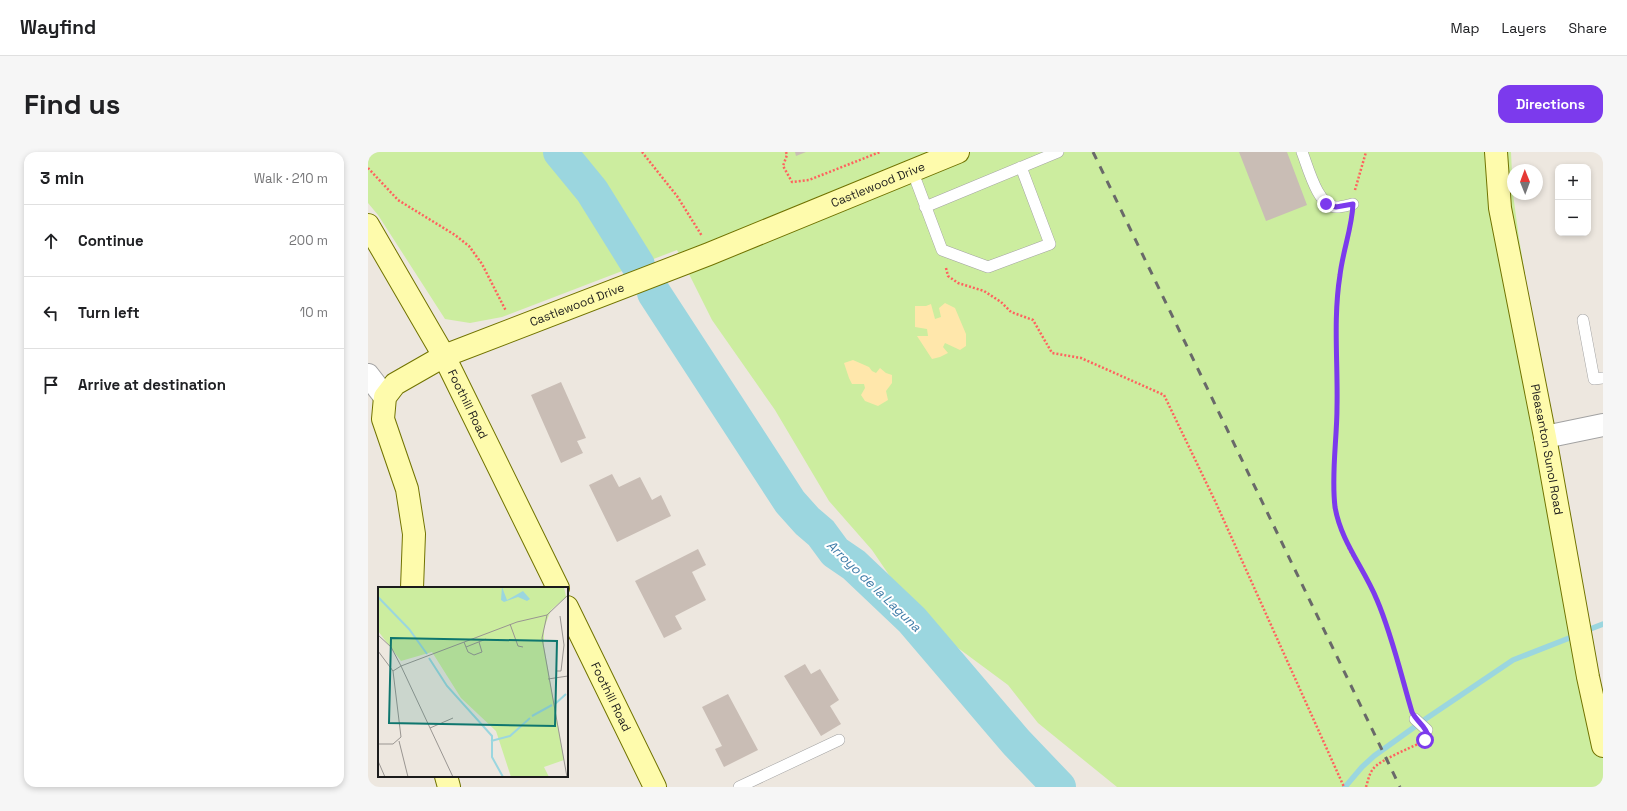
<!DOCTYPE html>
<html lang="en">
<head>
<meta charset="utf-8">
<style>
  :root { --surface:#fff; --page:#f6f6f6; --text:#202124; --muted:#757577; --line:#e0e0e0; --accent:#7c3aed }
  body { margin:0; font-family:"Space Grotesk",sans-serif; background:var(--page); color:var(--text) }
  .controls { position:absolute; right:12px; top:12px; display:grid; overflow:hidden; border-radius:8px; box-shadow:0 2px 6px #0003 }
  .controls button { width:36px; height:36px; display:grid; place-items:center; padding:0; border:0; border-bottom:1px solid var(--line); background:var(--surface); color:var(--text); font:20px sans-serif }
  .compass { position:absolute; left:1139px; top:12px; width:36px; height:36px; border-radius:50%; background:var(--surface); box-shadow:0 2px 6px #0003; rotate:359deg }
  .stop { position:absolute; width:12px; height:12px; margin:-9px; border:3px solid #7c3aed; border-radius:50%; background:#fff }
  .stop.end { background:#7c3aed; border-color:#fff; box-shadow:0 1px 4px #0008 }
  .list { margin:0; padding:0; list-style:none }
  h2 { display:flex; justify-content:space-between; align-items:center; height:52px; margin:0; padding:0 16px; font-size:17px }
  h2 small { font-size:13px; font-weight:400; color:var(--muted) }
  .list li { display:grid; grid-template-columns:26px 1fr auto; gap:12px; align-items:center; box-sizing:border-box; height:72px; padding:0 16px; border-top:1px solid var(--line) }
  .list b { display:block; font-size:15px; white-space:nowrap }
  .list em { font-size:13px; font-style:normal; color:var(--muted) }
  .icon { flex:none; width:22px; height:22px; fill:none; stroke:currentColor; stroke-width:2; stroke-linecap:round; stroke-linejoin:round }
  .map { position:relative; flex:none; width:1235px; height:635px; overflow:hidden; border-radius:12px }
  header { display:flex; align-items:center; gap:24px; box-sizing:border-box; height:56px; padding:0 20px; background:var(--surface); border-bottom:1px solid var(--line) }
  header strong { font-size:19px }
  nav { display:flex; gap:22px; margin-inline-start:auto; font-size:14px }
  .intro { display:flex; align-items:center; justify-content:space-between; box-sizing:border-box; height:96px; padding:0 24px }
  h1 { margin:0; font-size:28px }
  .button { padding:10px 18px; border-radius:12px; background:var(--accent); color:#fff; font-size:14px; font-weight:700 }
  main { display:flex; gap:24px; padding:0 24px }
  aside { flex:1; background:var(--surface); border-radius:12px; box-shadow:0 2px 6px #0003 }
  .map>svg:first-child { display:block }
  .grass { fill:#cced9f }
  .sand { fill:#ffe7ab }
  .lines { fill:none; stroke-linecap:round; stroke-linejoin:round }
  .stream { stroke:#9bd6df; stroke-width:5.5 }
  .river { stroke:#9bd6df; stroke-width:34 }
  .building { fill:#c9bdb5 }
  .lane-casing { stroke:#a2a2a2; stroke-width:12 }
  .street-casing { stroke:#a2a2a2; stroke-width:24 }
  .secondary-casing { stroke:#717300; stroke-width:24 }
  .path { stroke:#ff615e; stroke-width:2.5; stroke-dasharray:2 2; stroke-linecap:butt }
  .lane { stroke:#fff; stroke-width:11 }
  .street { stroke:#fff; stroke-width:22 }
  .secondary { stroke:#fefbac; stroke-width:22 }
  .rail { stroke:#696969; stroke-width:3; stroke-dasharray:8 8; stroke-linecap:butt }
  .route { stroke:#7c3aed; stroke-width:5 }
  .labels { text-anchor:middle; dominant-baseline:central; stroke-width:4; stroke-linejoin:round; paint-order:stroke }
  .street-label { font-size:12px; fill:#1b1b1b; stroke:#fff }
  .water-label { font-size:13px; font-style:italic; fill:#3f7ca8; stroke:#fff }
  .inset-river { fill:none; stroke:#9bd6df; stroke-width:2 }
  .inset-road { fill:none; stroke:#999591; stroke-width:1 }
  .view { fill:#0f766e; fill-opacity:0.15; stroke:#0f766e; stroke-width:2 }
  .inset-edge { fill:none; stroke:#1b1b1b; stroke-width:2 }
</style>
</head>
<body>
<header>
<strong>Wayfind</strong>
<nav><a>Map</a><a>Layers</a><a>Share</a></nav>
</header>
<div class="intro"><h1>Find us</h1><a class="button">Directions</a></div>
<main>
<aside>
<h2>3 min<small>Walk · 210 m</small></h2>
<ul class="list">
<li><svg class="icon" aria-label="ahead" viewBox="0 0 24 24"><path d="M12 20V5M6 11l6-6 6 6"/></svg><div><b>Continue</b></div><em>200 m</em></li>
<li><svg class="icon" aria-label="left" viewBox="0 0 24 24"><path d="M17 20v-9H6M10 6l-5 5 5 5"/></svg><div><b>Turn left</b></div><em>10 m</em></li>
<li><svg class="icon" aria-label="arrive" viewBox="0 0 24 24"><path d="M6 21V4h12l-3 4 3 4H6"/></svg><div><b>Arrive at destination</b></div></li>
</ul>
</aside>
<div class="map">
<svg width="1235" height="635" viewBox="0 0 1235 635">
  <rect width="100%" height="100%" fill="#ede7df"/>
  <path class="grass" d="M0,0H1143L1145,42L1151,86L1182,275L1235,556V635H749L670,571L640,533L563,476L532,439L504,398L461,349L407,258L344,168L309,98L134,165L102,171L77,167L10,63L0,51Z"/>
  <path class="sand" d="M577,151L587,156L598,182V194L592,198L577,191L575,195L580,201L572,205L564,207L549,184H560L559,177L547,175V154H558L563,152L567,167L573,165L571,156Z
    M485,208L501,215L504,219L508,221L512,216L518,221L524,223V231L518,239L520,248L510,254L497,249L493,243L497,236L496,232H484L481,226L476,211Z"/>
  <g class="lines">
    <path class="stream" d="M1217,479L1235,472
      M977,635L994,615L1006,604L1059,566L1145,508L1209,483"/>
    <path class="river" d="M192,0L224,39L270,113
      M286,141L422,350L439,369L453,381L467,400L486,413L544,468L648,590L691,635"/>
  </g>
  <path class="building" d="M427,0H438L428,4Z
    M871,0H919L939,53L898,69Z
    M193,230L218,286L209,289L215,301L193,311L163,243Z
    M244,322L251,335L272,325L284,348L293,343L303,364L249,390L221,333Z
    M330,397L338,413L324,420L338,448L307,464L314,477L296,486L267,429Z
    M437,512L443,522L452,517L471,548L462,554L473,572L453,584L416,524Z
    M360,542L390,598L356,615L347,597L354,594L334,555Z"/>
  <g class="lines">
    <g class="lane-casing">
      <path id="lane" d="M934,0C940,15 950,56 969,55C974,55 980,53 985,52
        M544,18L574,98L620,115L682,92L653,15
        M557,55L690,0
        M1215,168L1226,227L1235,226
        M1047,567L1059,578
        M371,635L471,588"/>
    </g>
    <g class="street-casing">
      <path id="street" d="M0,223L17,245
        M1177,285L1235,273"/>
    </g>
    <g class="secondary-casing">
      <g id="secondary">
        <path id="s1" d="M1128,0L1132,56L1177,285L1220,525L1235,594"/>
        <path id="s2" d="M0,73L76,204L190,436"/>
        <path id="s3" d="M44,436L46,382L39,337L15,267L17,245L27,232L76,204L341,102L590,0"/>
        <path id="s4" d="M199,455L287,635"/>
        <path d="M78,624L81,635"/>
      </g>
    </g>
    <path class="path" d="M274,0L309,44L334,84
      M418,0L419,3L415,14L424,30L441,28L512,0
      M0,16L30,48L87,83L101,94L114,112L138,159
      M987,38L998,0
      M984,67L972,122L968,157L969,257L966,325L967,354L973,377L981,397L1009,446L1018,471L1042,554
      M578,116L580,124L590,131L616,139L633,150L643,160L665,168L684,201L713,206L796,243L848,351L976,635
      M998,635C1000,629 1001,622 1005,617C1012,608 1040,597 1052,591"/>
    <use href="#lane" class="lane"/>
    <use href="#street" class="street"/>
    <use href="#secondary" class="secondary"/>
    <path class="rail" d="M725,0L1032,635"/>
  </g>
  <g class="lines">
    <path class="route" d="M958,52L968,55L985,52C984,76 975,98 972,123C965,167 970,211 969,255C969,288 963,322 967,355C973,390 996,416 1009,448C1024,483 1033,523 1044,560C1048,569 1058,574 1060,584L1057,588"/>
  </g>
  <g class="labels">
    <g class="street-label">
      <text stroke="none"><textPath href="#s3" startOffset="735">Castlewood Drive</textPath></text>
      <text stroke="none"><textPath href="#s3" startOffset="411">Castlewood Drive</textPath></text>
      <text stroke="none"><textPath href="#s2" startOffset="205">Foothill Road</textPath></text>
      <text stroke="none"><textPath href="#s1" startOffset="302">Pleasanton Sunol Road</textPath></text>
      <text stroke="none"><textPath href="#s4" startOffset="100">Foothill Road</textPath></text>
    </g>
    <g class="water-label">
      <text transform="translate(506 434) rotate(44)">Arroyo de la Laguna</text>
    </g>
  </g>
  <g transform="translate(10 435)">
    <rect width="190" height="190" fill="#ede7df"/>
    <path d="M0,0H186L188,10L173,23L166,41V59L186,173L166,180L171,190H133L118,144L83,111L54,65L23,74L0,44Z" fill="#cced9f"/>
    <path d="M124,0L129,13L145,4L152,12L149,14L140,10L126,15L123,13Z" fill="#9bd6df"/>
    <path class="inset-river" d="M0,10L31,42L49,67M51,71L69,99L114,149V170L125,190M177,117L188,107M154,129L174,118M113,154L132,149L152,131"/>
    <path class="inset-road" d="M132,37L140,59L145,60M0,48L13,60L23,79M86,55L90,65L96,68L104,65L101,55M88,60L108,52M0,64L15,84M23,79L75,190M15,84L23,79L139,35L169,28M178,84H183L186,58L182,29M170,92L190,89M52,141L75,131M21,154L30,190M0,157H15L23,150L15,84M0,174L7,190M189,190L164,51L169,28L190,8"/>
    <path class="view" d="M13,51L179,54L177,139L11,136Z"/>
    <rect width="190" height="190" class="inset-edge"/>
  </g>
</svg>
<div class="controls">
<button>+</button>
<button>−</button>
</div>
<svg class="compass" viewBox="-18 -18 36 36"><path d="M0-13l5 13h-10z" fill="#e53935"/><path d="M0 13l5-13h-10z" fill="#757577"/></svg>
<div class="stop" style="left:1057px;top:588px"></div>
<div class="stop end" style="left:958px;top:52px"></div>
</div>
</main>
</body>
</html>
